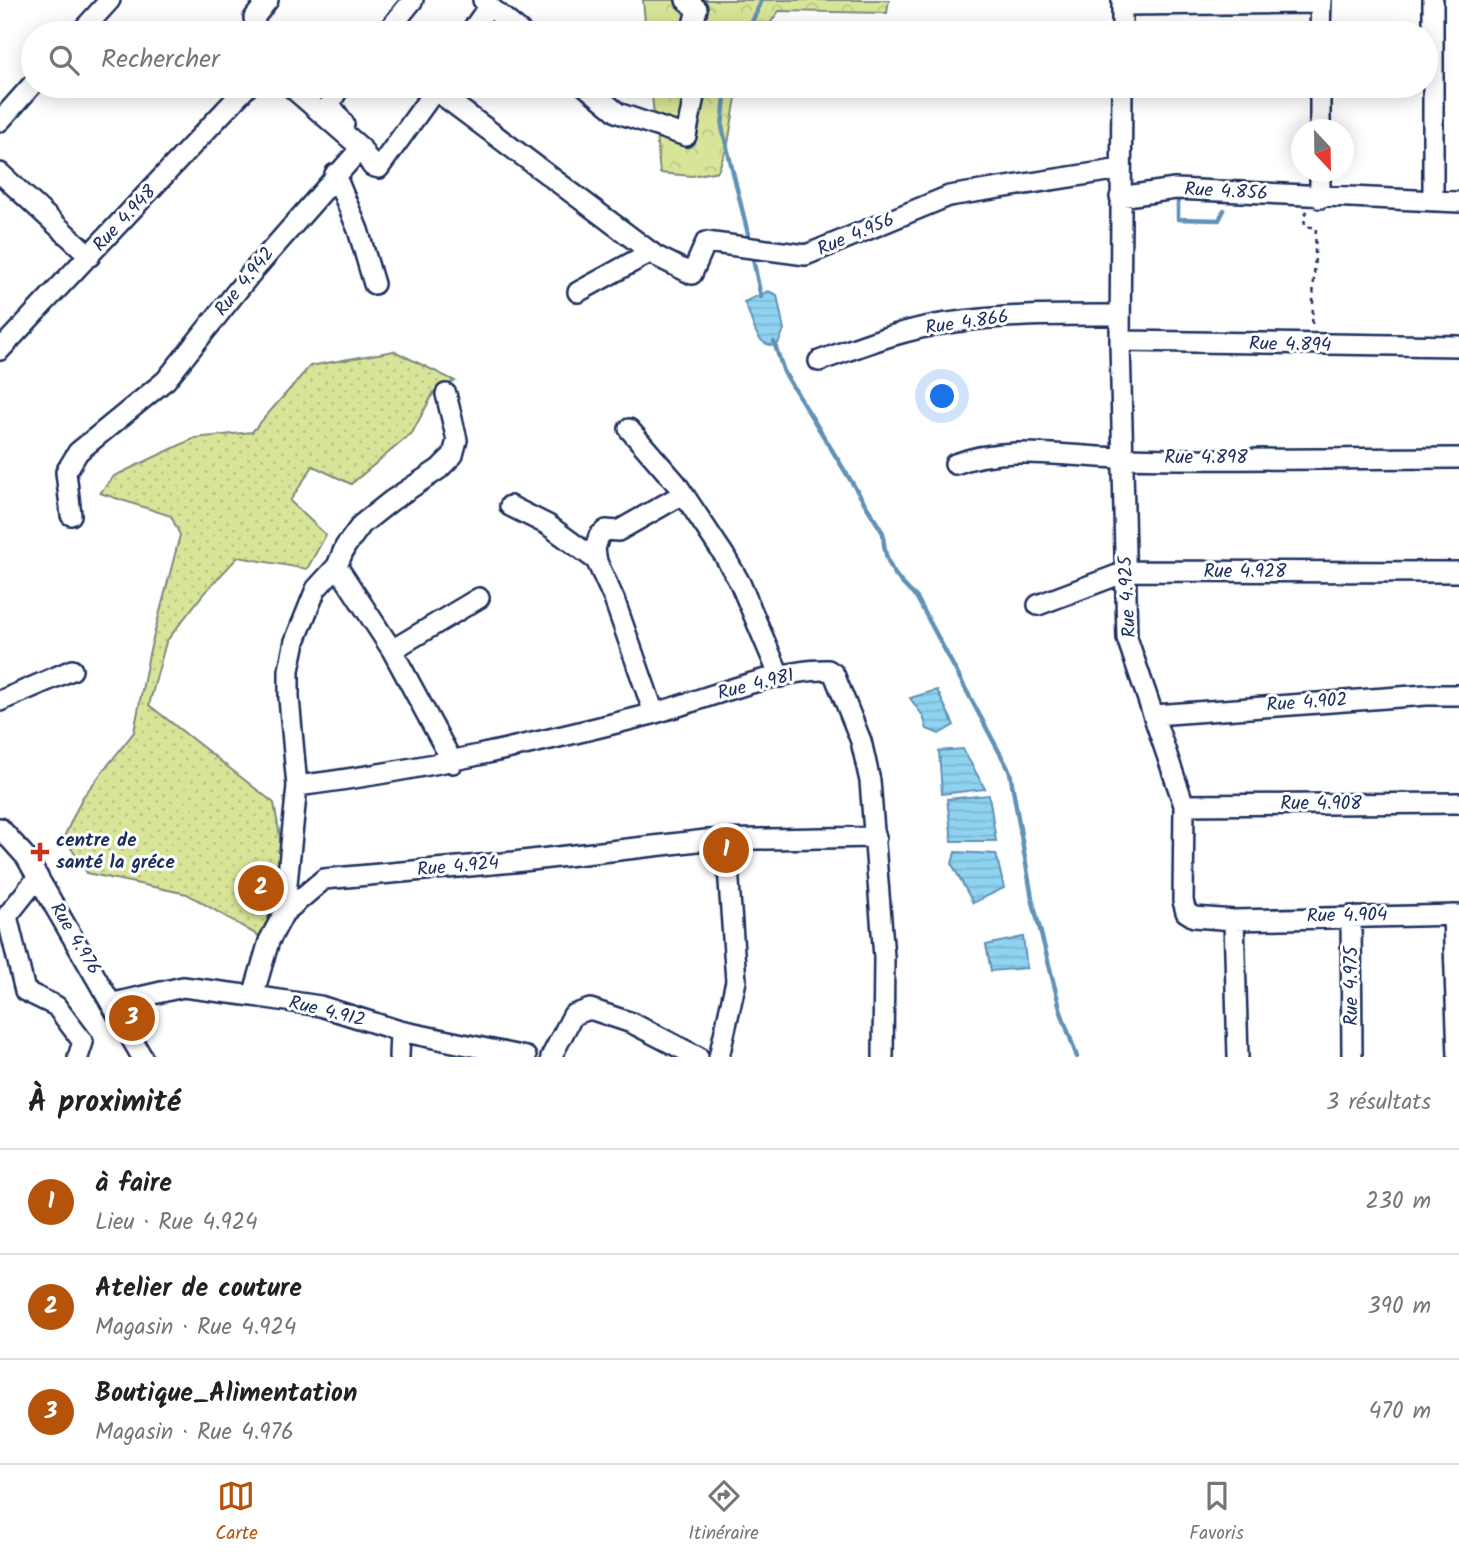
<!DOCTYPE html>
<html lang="fr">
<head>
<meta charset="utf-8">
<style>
  :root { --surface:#fff; --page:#f2f2f2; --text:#222; --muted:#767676; --line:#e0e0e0; --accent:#b45309 }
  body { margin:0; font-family:Kalam,sans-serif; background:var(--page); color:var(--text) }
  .compass { position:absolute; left:1291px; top:119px; width:63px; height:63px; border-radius:50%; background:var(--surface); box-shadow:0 4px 18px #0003; rotate:158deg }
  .you { position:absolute; left:943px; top:397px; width:24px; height:24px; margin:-18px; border:5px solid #fff; border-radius:50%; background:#1a73e8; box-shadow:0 0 0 10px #1a73e833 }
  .badge { display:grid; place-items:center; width:46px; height:46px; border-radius:50%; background:var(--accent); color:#fff; font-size:23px; font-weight:700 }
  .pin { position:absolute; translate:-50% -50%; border:4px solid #fff; box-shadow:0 2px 7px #0006 }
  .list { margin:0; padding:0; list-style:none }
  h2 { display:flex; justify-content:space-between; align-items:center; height:91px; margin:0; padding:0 28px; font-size:30px }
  h2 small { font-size:23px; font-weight:400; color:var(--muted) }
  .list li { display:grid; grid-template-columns:46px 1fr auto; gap:21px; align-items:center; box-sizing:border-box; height:105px; padding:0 28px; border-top:2px solid var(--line) }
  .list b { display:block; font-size:26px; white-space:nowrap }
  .list p { margin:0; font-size:23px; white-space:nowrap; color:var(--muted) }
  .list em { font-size:23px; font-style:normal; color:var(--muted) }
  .icon { flex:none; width:38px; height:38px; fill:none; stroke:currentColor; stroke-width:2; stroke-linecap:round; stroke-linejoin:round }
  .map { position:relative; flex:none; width:1459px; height:1057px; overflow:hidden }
  .search { position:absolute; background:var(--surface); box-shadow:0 4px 18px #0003; left:21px; right:21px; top:21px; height:77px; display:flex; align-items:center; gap:18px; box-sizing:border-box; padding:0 24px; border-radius:38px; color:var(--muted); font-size:26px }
  .sheet { height:406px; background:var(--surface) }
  nav { display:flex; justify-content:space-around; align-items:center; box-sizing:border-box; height:98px; border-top:2px solid var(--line); background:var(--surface); font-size:19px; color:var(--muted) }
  nav a { display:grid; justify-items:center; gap:4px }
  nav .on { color:var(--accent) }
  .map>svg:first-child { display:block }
  .grass { fill:url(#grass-dots); stroke:#7a8a7b; stroke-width:2 }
  .forest { fill:url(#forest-crowns); stroke:#7a8a7b; stroke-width:2 }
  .water { fill:url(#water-rules); stroke:#6191b6; stroke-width:2 }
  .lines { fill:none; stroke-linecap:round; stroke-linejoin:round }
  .stream { stroke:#6191b6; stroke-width:4.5 }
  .minor-casing { stroke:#1b2f5e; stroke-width:24 }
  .path { stroke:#1b2f5e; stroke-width:2.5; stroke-dasharray:5 5; stroke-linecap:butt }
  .minor { stroke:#fff; stroke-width:19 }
  .poi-dot { fill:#c8321e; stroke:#fff; stroke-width:2.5 }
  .labels { text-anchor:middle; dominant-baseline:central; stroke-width:6; stroke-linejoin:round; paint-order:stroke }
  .street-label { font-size:19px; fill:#1b2f5e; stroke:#fff }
  .poi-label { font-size:19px; font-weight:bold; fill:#1b2f5e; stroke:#fff; text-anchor:start }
</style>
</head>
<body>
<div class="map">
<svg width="1459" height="1057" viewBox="0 0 1459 1057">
  <defs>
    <pattern id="grass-dots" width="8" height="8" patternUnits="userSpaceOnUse" patternTransform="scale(1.75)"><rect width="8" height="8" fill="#d8e598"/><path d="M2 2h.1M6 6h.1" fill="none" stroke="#b9c585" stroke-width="1.8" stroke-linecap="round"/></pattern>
    <pattern id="forest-crowns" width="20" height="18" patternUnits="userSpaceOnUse" patternTransform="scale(1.75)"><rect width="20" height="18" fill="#d8e598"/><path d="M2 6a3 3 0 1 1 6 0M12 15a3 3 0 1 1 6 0" fill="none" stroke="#b9c585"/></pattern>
    <pattern id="water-rules" width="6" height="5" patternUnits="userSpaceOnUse" patternTransform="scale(1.75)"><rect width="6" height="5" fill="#8fd3f0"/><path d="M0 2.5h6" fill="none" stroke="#7bb5d0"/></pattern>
  </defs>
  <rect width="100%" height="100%" fill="#fff"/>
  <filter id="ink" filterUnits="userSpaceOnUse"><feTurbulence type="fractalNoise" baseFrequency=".0143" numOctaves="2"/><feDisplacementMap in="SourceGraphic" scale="14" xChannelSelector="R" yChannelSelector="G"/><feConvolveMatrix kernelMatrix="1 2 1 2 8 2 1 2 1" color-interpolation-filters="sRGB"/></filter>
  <g filter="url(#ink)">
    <path class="grass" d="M394,351L455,381L434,392L412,433L351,484L313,466L290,501L326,535L307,569L238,557L204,593L166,642L149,705L274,803L282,848L264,939L187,894L87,873L64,837L82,798L134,732L149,654L180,535L171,516L100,493L114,476L195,438L252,432L310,366Z"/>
    <path class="forest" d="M643,0H889L887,13L779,11L763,33H646Z
      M651,86H738L728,144L718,171L692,176L660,173Z"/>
    <path class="water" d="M768,291L777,295L784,330L777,346C752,346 754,318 744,302Z
      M937,690L954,725L939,734L927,729L923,716L910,698Z
      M963,749L985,789L942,794L939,751Z
      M989,795L996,841H952L947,799Z
      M955,852L996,854L1004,888L973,903L952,864Z
      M1023,937L1027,968L991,971L986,945Z"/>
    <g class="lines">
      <path class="stream" d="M747,33L762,0
        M726,86L722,127L750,242
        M1178,202V219L1219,220L1224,210
        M752,254L761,297
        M774,342L784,372L883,533C884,564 895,578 917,598L1010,772L1032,898L1061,1012L1077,1057"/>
      <g class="minor-casing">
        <path id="minor" d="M686,0L697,9L691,33
          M1433,0V201
          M1122,5L1321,3
          M489,6L522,33
          M80,33L110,0
          M257,33L254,18L268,0
          M386,33L413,0
          M470,33L489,6L483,0
          M1122,33V0
          M1320,33L1321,0
          M290,86L361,148
          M340,86L330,104L344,124
          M585,86L618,113L686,136L695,91L692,86
          M1122,86L1120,341L1127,638L1184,805L1183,901L1186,912L1194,917L1234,920L1238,1057
          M435,90L656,256L692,274L706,242L806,255L949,196L1121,169
          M0,121L33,84
          M1320,130V86
          M0,173L90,256
          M335,174L358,230L374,284
          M1120,197L1175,189L1459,202
          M1320,198V172
          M578,292L651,252
          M1120,341L1459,346
          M0,350L248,86
          M819,361C861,346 903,329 948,323C1005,314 1063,315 1120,315
          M629,429L676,483L724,555L740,583L780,677
          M955,464C1009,444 1067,457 1123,458C1235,461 1347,458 1459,458
          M510,506L548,525L596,560
          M71,515L66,472L78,452L166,380L253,271L361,148L372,166L379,168L438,86
          M337,566L392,650L453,763
          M1038,605L1128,571L1459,572
          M392,650L479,598
          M0,701L72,670
          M654,713L614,599L597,562L595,549L599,536L606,530L618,531L683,494
          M1155,715L1426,695H1459
          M297,786C418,771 534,744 652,714C700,701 780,668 828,670L834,674L861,741L870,781L884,957L883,1057
          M1184,805L1459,803
          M0,828L26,857L142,1057
          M38,877L7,916L25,991L56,1006L83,1042L78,1057
          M284,913L297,786L289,698V670L295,641L316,589L337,566L345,547L362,524L391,501L439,469L453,455L457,440L446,394
          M1453,915L1458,1057
          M1351,916L1352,1057
          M1234,920L1459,915
          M253,996L320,1006L400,1031L526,1057
          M114,1003L183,987L253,996L269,941L284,913L324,879L514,862L706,840L876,837
          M399,1057L400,1031
          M551,1057L573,1015L590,1009L632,1023L698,1057
          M719,1057L736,981L726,839"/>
      </g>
      <path class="path" d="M1307,211L1304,215L1305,227H1316L1312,328"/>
      <use href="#minor" class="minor"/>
    </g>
  </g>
  <path class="poi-dot" d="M36.5 841.5h7v7h7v7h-7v7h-7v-7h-7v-7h7z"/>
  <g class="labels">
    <g class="street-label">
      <text transform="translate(1226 192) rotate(3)">Rue 4.856</text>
      <text transform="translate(125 219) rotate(-47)">Rue 4.948</text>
      <text transform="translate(856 235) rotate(-23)">Rue 4.956</text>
      <text transform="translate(245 282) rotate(-51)">Rue 4.942</text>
      <text transform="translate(967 323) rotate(-8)">Rue 4.866</text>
      <text transform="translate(1290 345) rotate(1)">Rue 4.894</text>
      <text x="1206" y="458">Rue 4.898</text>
      <text x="1245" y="572">Rue 4.928</text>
      <text transform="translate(1128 597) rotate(-93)">Rue 4.925</text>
      <text transform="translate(756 685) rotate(-14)">Rue 4.981</text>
      <text transform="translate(1307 703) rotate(-4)">Rue 4.902</text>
      <text x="1321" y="804">Rue 4.908</text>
      <text transform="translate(458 867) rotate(-5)">Rue 4.924</text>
      <text transform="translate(1347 916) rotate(-1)">Rue 4.904</text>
      <text transform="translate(75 939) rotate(59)">Rue 4.976</text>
      <text transform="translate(1352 986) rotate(-90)">Rue 4.975</text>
      <text transform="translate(327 1012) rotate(14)">Rue 4.912</text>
    </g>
    <g class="poi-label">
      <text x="56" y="841">centre de<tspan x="56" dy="22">santé la gréce</tspan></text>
    </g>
  </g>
</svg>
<svg class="compass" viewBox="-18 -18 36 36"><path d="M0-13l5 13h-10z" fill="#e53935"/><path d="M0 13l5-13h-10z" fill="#767676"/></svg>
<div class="you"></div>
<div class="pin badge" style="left:726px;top:850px">1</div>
<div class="pin badge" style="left:261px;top:888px">2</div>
<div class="pin badge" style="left:132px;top:1018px">3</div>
<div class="search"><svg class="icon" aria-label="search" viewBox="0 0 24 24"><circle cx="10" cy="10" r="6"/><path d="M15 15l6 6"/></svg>Rechercher</div>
</div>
<section class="sheet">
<h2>À proximité<small>3 résultats</small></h2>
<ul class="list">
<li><span class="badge">1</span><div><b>à faire</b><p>Lieu · Rue 4.924</p></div><em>230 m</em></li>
<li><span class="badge">2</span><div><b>Atelier de couture</b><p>Magasin · Rue 4.924</p></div><em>390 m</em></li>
<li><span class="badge">3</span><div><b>Boutique_Alimentation</b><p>Magasin · Rue 4.976</p></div><em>470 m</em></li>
</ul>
</section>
<nav>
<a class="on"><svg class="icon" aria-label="map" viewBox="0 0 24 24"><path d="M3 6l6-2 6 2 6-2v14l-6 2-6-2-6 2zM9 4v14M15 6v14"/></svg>Carte</a>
<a><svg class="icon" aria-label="directions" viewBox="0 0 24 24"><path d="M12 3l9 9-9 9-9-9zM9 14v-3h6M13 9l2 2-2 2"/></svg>Itinéraire</a>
<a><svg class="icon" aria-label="saved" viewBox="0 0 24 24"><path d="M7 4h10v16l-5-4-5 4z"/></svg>Favoris</a>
</nav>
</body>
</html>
